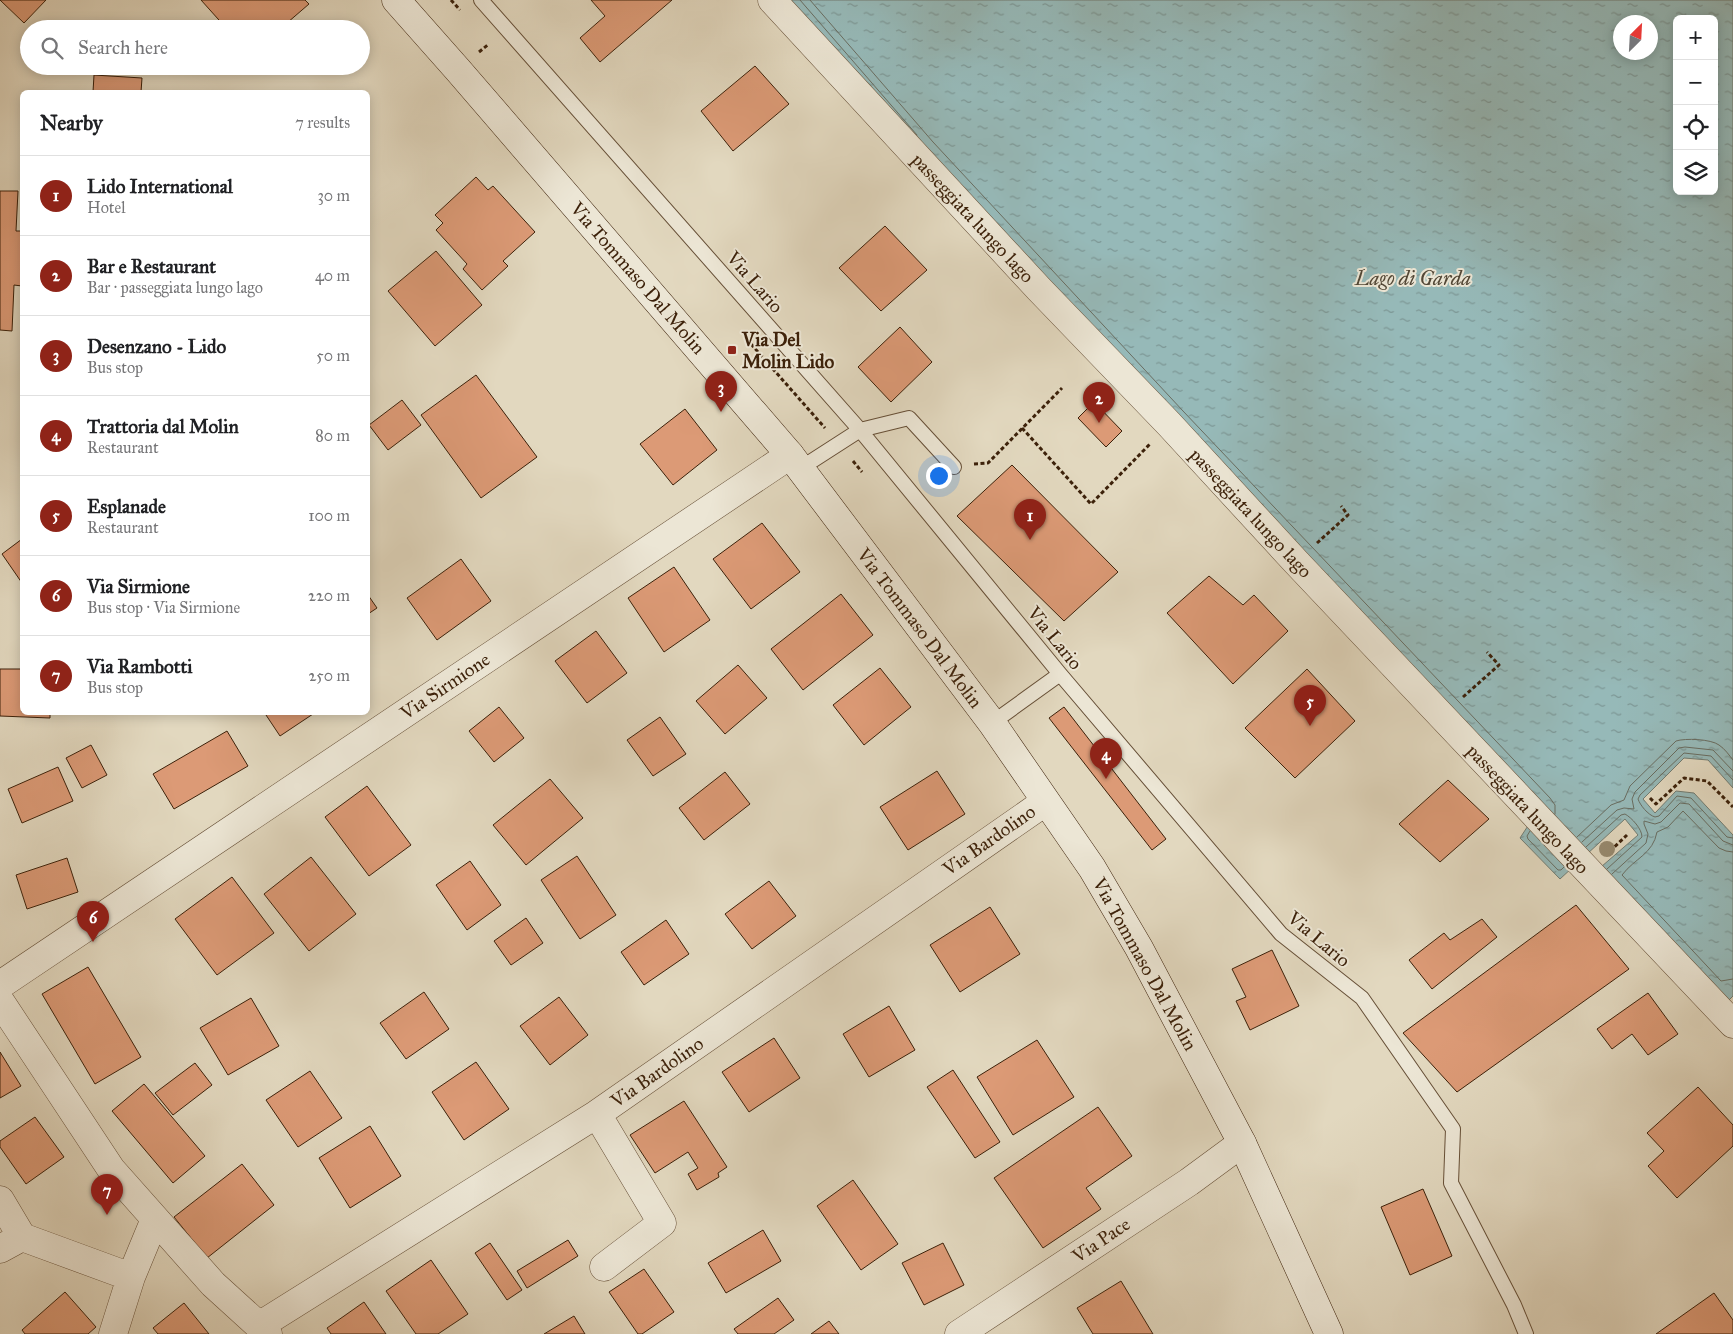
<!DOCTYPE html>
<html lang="en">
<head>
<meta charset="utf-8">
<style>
  :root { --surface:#fff; --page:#f6f6f6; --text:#202124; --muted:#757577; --line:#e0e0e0; --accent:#8f2418 }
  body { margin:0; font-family:"IM FELL Great Primer",serif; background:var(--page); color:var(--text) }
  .controls { position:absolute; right:15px; top:15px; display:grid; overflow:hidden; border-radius:8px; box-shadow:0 2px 12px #0003 }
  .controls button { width:45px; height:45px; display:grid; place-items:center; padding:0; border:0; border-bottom:1px solid var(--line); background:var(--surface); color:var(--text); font:25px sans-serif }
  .compass { position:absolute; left:1613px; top:15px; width:45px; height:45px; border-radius:50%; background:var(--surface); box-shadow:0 2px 12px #0003; rotate:24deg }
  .you { position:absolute; left:938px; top:475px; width:18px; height:18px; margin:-12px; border:4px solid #fff; border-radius:50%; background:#1a73e8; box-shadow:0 0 0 8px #1a73e833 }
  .badge { display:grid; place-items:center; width:32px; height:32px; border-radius:50%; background:var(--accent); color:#fff; font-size:16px; font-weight:700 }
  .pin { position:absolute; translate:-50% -41px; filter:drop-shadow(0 1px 2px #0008) }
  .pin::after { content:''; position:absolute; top:26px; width:18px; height:15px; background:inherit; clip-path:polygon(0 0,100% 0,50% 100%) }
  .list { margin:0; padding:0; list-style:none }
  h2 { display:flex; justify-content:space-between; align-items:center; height:65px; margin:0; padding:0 20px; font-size:21px }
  h2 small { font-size:16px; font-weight:400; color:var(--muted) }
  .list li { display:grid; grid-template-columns:32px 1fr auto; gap:15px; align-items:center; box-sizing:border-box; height:80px; padding:0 20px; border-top:1px solid var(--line) }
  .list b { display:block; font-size:19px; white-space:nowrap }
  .list p { margin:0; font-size:16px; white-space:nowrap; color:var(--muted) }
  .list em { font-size:16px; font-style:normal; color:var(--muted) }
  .icon { flex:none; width:28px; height:28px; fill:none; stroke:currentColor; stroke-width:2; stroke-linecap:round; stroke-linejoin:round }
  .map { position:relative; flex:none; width:1733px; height:1334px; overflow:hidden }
  .search { position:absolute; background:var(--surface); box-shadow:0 2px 12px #0003; left:20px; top:20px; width:350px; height:55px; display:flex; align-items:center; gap:12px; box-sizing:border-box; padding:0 18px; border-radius:28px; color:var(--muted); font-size:19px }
  .panel { position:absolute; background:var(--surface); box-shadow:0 2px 12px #0003; left:20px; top:90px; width:350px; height:625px; border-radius:8px }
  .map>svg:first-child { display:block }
  .water { fill:url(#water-ripples); stroke:#727c72; fill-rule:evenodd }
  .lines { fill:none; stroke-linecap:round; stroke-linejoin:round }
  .shore { stroke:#696d61; stroke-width:1 }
  .building { fill:#dc9a76; stroke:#3c210a }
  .lane-casing { stroke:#664f37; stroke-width:16 }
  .street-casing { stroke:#664f37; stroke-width:29 }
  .secondary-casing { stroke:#3c210a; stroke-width:29 }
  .path { stroke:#3c210a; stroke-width:3; stroke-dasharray:4 2.5; stroke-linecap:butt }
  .lane { stroke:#ece6d5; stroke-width:14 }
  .street { stroke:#ece6d5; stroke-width:28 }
  .secondary { stroke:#ece6d5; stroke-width:28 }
  .tree { fill:#97896e }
  .poi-dot { fill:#8f2418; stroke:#ece6d5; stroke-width:2 }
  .labels { text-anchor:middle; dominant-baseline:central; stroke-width:4; stroke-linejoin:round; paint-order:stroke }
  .street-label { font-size:19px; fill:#3c210a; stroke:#ece6d5 }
  .poi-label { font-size:19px; font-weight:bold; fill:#3c210a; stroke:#ece6d5; text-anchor:start }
  .water-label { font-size:20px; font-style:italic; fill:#524736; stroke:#ece6d5 }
</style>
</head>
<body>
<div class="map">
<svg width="1733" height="1334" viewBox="0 0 1733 1334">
  <defs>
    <pattern id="water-ripples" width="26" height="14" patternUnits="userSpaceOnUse" patternTransform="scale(1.25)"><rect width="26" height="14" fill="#96b9b8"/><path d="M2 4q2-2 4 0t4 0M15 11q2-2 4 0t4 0" fill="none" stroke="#7c9694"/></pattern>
  </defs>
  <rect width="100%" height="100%" fill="#e2d8bf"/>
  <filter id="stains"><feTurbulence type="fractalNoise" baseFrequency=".004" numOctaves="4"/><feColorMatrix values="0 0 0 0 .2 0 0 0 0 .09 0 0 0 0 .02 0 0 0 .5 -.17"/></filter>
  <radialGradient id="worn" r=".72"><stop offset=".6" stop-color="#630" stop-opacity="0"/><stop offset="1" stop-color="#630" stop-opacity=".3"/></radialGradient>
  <path class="water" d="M785,0H1733V788L1708,760L1684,758L1643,799L1655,813L1676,791L1694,793L1733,835V996L1721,1008L1594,873L1638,835L1625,819L1560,879L1520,838L1537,812ZM1677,19H1714V191H1677ZM1620,22H1650V52H1620Z"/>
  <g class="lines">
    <path class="shore" d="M800,0L917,135
      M810,0L933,142L1183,411L1550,798L1555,805V814
      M1733,780L1711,756L1684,753L1640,795L1638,799C1640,805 1648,815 1655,817L1659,816L1677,796L1691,798L1727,837L1733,838
      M1530,831L1527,836L1528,839L1558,870H1561L1564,867
      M1577,837L1611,805L1624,800L1630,786L1676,741C1685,738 1711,739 1719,745C1725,749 1729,755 1733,760
      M1582,842L1617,810L1624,808L1634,809L1632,799L1635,792L1679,748L1685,747L1713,750L1733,771
      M1586,847L1621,815L1625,814C1632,818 1642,829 1642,837L1607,869
      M1733,852L1726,851L1719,848L1683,811L1668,827L1657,832C1653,854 1635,858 1622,875L1721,981L1733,979
      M1612,874L1646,843L1648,834L1644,824V821L1655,824L1661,822L1680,803L1689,804L1723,841L1733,845"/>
  </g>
  <path class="building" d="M0,0H46L24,23Z
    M201,0H305L309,4L280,29H227Z
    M591,0H672L600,62L580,38L605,16Z
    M755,66L789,104L733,151L701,111Z
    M94,75L142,78L141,92H93Z
    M476,177L488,190L493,186L535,232L503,261L508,266L482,290L463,269L467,264L436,230L443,223L435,215Z
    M0,191H18L16,231H22V286L14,285L12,331L0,330Z
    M885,226L927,270L881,311L839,268Z
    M436,251L482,305L435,346L388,291Z
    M900,327L932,362L891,402L858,367Z
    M476,375L537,457L481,498L421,415Z
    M402,400L421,425L388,450L369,425Z
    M1094,402L1122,431L1106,447L1078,418Z
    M685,409L717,450L673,485L640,444Z
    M1012,465L1118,572L1064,621L957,516Z
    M762,523L800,572L751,609L713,559Z
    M22,539V583L2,554Z
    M461,559L491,601L437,640L407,598Z
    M674,567L710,620L664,652L628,598Z
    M1209,576L1243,605L1254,595L1288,631L1233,684L1167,613Z
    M841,594L873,635L803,690L771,649Z
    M368,595L377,608L368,614Z
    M596,631L627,673L587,703L555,661Z
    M738,665L767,698L725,734L696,701Z
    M880,668L911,707L864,745L833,705Z
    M0,669H22V712H50V718L0,716Z
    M1307,669L1355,721L1295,778L1245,728Z
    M499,707L524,738L494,762L469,731Z
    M1064,707L1166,839L1152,850L1049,718Z
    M264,712H316L280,736Z
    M660,717L686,754L653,776L627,740Z
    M227,731L248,766L174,809L153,774Z
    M91,745L107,775L82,788L66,758Z
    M58,767L73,801L22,823L8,789Z
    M937,771L965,814L908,850L880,807Z
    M725,772L750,804L704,840L679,808Z
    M550,779L583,818L526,865L493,825Z
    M1448,780L1489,819L1440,862L1399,824Z
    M367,786L411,845L369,876L325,817Z
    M577,856L616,915L580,939L541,880Z
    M311,857L356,914L309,951L264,894Z
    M67,858L78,892L27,909L16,875Z
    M470,861L501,905L467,930L436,885Z
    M232,877L274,933L217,975L175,919Z
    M769,881L796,916L752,949L725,914Z
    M1576,905L1629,969L1457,1092L1403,1033Z
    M990,907L1020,954L960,992L930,945Z
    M526,918L543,943L511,965L494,941Z
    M1482,919L1497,937L1432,989L1409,960L1444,933L1450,940Z
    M666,920L689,954L644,985L621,952Z
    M1272,950L1299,1006L1250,1030L1236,1001L1246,997L1232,969Z
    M88,967L141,1057L95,1084L42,994Z
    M424,992L449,1029L406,1059L380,1023Z
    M1648,993L1678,1034L1648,1055L1632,1034L1612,1049L1597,1029Z
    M559,997L588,1035L550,1065L520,1026Z
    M251,998L279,1046L228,1075L200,1028Z
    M889,1006L915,1050L869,1077L843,1034Z
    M774,1038L800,1078L749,1112L722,1072Z
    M1037,1040L1074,1097L1013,1135L977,1077Z
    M0,1052L21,1086L0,1098Z
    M476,1062L509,1109L464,1140L432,1092Z
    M195,1063L212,1085L173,1115L155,1093Z
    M953,1070L1000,1142L975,1158L927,1087Z
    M310,1071L342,1118L298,1147L266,1100Z
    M144,1084L205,1156L173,1183L112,1111Z
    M1698,1087L1733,1125V1146L1677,1198L1648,1166L1664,1151L1647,1133Z
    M684,1101L727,1167L718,1173L719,1177L697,1190L688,1174L698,1168L688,1152L655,1173L630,1135Z
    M1098,1107L1132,1156L1086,1188L1101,1209L1043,1248L994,1178Z
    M35,1117L64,1157L26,1184L0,1147V1141Z
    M370,1126L401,1176L350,1208L319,1158Z
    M242,1164L274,1205L207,1258L174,1217Z
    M853,1180L898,1244L861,1270L817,1206Z
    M1423,1189L1452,1256L1410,1275L1381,1207Z
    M763,1230L781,1261L726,1293L708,1263Z
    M568,1240L578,1256L527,1288L517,1271Z
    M490,1243L522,1290L507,1300L475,1253Z
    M943,1243L964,1285L924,1305L902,1263Z
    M431,1260L468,1314L438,1334H416L386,1291Z
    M644,1269L674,1312L642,1334H638L609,1292Z
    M1121,1281L1153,1334H1093L1077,1308Z
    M65,1292L96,1327L88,1334H25L22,1330Z
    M1714,1293L1733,1320V1334H1656Z
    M778,1298L794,1320L774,1334H738L734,1329Z
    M364,1302L386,1334H331L327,1328Z
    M184,1303L209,1334H158L153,1328Z
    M574,1316L585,1334H544Z
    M829,1321L839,1334H811Z"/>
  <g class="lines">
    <g class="lane-casing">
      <path id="lane" d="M481,0L860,430L1060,674L1281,934L1362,998L1453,1129L1451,1183L1514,1305L1526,1334
        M801,468L860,430L909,418L954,467
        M992,723L1060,674"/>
    </g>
    <g class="street-casing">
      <path id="street" d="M772,0L1039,289L1169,424L1296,562L1733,1024
        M0,985L790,455
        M0,1001L111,1169L213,1284L268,1334
        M597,1114L662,1223L604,1267
        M0,1200L22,1237
        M0,1249L22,1237L131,1277
        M259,1326L597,1114L1045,802
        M113,1334L131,1277L155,1219
        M959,1334L1189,1182L1242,1143"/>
    </g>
    <g class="secondary-casing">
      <path id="secondary" d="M396,0L458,70L790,455L992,723L1092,868L1139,948L1242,1143L1329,1334"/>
    </g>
    <path class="path" d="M451,0L460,10
      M479,52L489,44
      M751,344L825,428
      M1022,428L1091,504L1150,444
      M853,461L862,472
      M974,464L988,463L1062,388
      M1317,543L1348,515L1341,506
      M1463,697L1499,665L1487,652
      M1650,798L1656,804L1684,778L1707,781L1733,807
      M1610,851L1627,835"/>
    <use href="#lane" class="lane"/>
    <use href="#street" class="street"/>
    <use href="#secondary" class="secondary"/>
  </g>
  <circle class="tree" cx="1607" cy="849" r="8"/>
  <rect class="poi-dot" x="727" y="345" width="10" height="10" rx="2.5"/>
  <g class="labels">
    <g class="street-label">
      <text transform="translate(973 218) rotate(47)">passeggiata lungo lago</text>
      <text transform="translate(638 278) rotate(49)">Via Tommaso Dal Molin</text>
      <text transform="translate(755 282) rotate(49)">Via Lario</text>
      <text transform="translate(1251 513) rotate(47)">passeggiata lungo lago</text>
      <text transform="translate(920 628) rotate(53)">Via Tommaso Dal Molin</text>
      <text transform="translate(1055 638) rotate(51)">Via Lario</text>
      <text transform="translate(445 686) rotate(-34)">Via Sirmione</text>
      <text transform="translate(1528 809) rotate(47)">passeggiata lungo lago</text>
      <text transform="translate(989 840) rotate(-35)">Via Bardolino</text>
      <text transform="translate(1319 939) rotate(40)">Via Lario</text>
      <text transform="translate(1145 964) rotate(61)">Via Tommaso Dal Molin</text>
      <text transform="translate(657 1072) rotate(-35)">Via Bardolino</text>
      <text transform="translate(1101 1240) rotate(-34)">Via Pace</text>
    </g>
    <g class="poi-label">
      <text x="742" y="339">Via Del<tspan x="742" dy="22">Molin Lido</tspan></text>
    </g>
    <g class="water-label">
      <text x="1413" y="278">Lago di Garda</text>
    </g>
  </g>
  <rect width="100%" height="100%" filter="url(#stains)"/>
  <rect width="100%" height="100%" fill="url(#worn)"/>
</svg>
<div class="controls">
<button>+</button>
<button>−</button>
<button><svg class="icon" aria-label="locate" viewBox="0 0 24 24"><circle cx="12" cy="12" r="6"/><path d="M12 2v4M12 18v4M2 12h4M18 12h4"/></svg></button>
<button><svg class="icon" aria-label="layers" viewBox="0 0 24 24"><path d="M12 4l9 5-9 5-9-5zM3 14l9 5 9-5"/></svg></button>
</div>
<svg class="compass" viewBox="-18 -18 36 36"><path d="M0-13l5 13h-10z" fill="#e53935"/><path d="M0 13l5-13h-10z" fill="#757577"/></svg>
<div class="you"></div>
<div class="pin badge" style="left:1030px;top:540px">1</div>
<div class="pin badge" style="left:1099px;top:423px">2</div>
<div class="pin badge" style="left:721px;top:412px">3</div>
<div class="pin badge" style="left:1106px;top:779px">4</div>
<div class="pin badge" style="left:1310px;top:726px">5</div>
<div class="pin badge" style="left:93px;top:942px">6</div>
<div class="pin badge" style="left:107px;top:1215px">7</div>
<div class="search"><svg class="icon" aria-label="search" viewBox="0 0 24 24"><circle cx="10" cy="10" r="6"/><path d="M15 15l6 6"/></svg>Search here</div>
<section class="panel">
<h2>Nearby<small>7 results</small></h2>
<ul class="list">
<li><span class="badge">1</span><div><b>Lido International</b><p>Hotel</p></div><em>30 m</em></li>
<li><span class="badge">2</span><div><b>Bar e Restaurant</b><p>Bar · passeggiata lungo lago</p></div><em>40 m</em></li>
<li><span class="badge">3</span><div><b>Desenzano - Lido</b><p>Bus stop</p></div><em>50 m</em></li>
<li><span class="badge">4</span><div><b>Trattoria dal Molin</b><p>Restaurant</p></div><em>80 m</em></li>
<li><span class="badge">5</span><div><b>Esplanade</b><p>Restaurant</p></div><em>100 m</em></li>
<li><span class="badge">6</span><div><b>Via Sirmione</b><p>Bus stop · Via Sirmione</p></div><em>220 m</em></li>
<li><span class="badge">7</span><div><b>Via Rambotti</b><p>Bus stop</p></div><em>250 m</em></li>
</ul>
</section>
</div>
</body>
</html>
